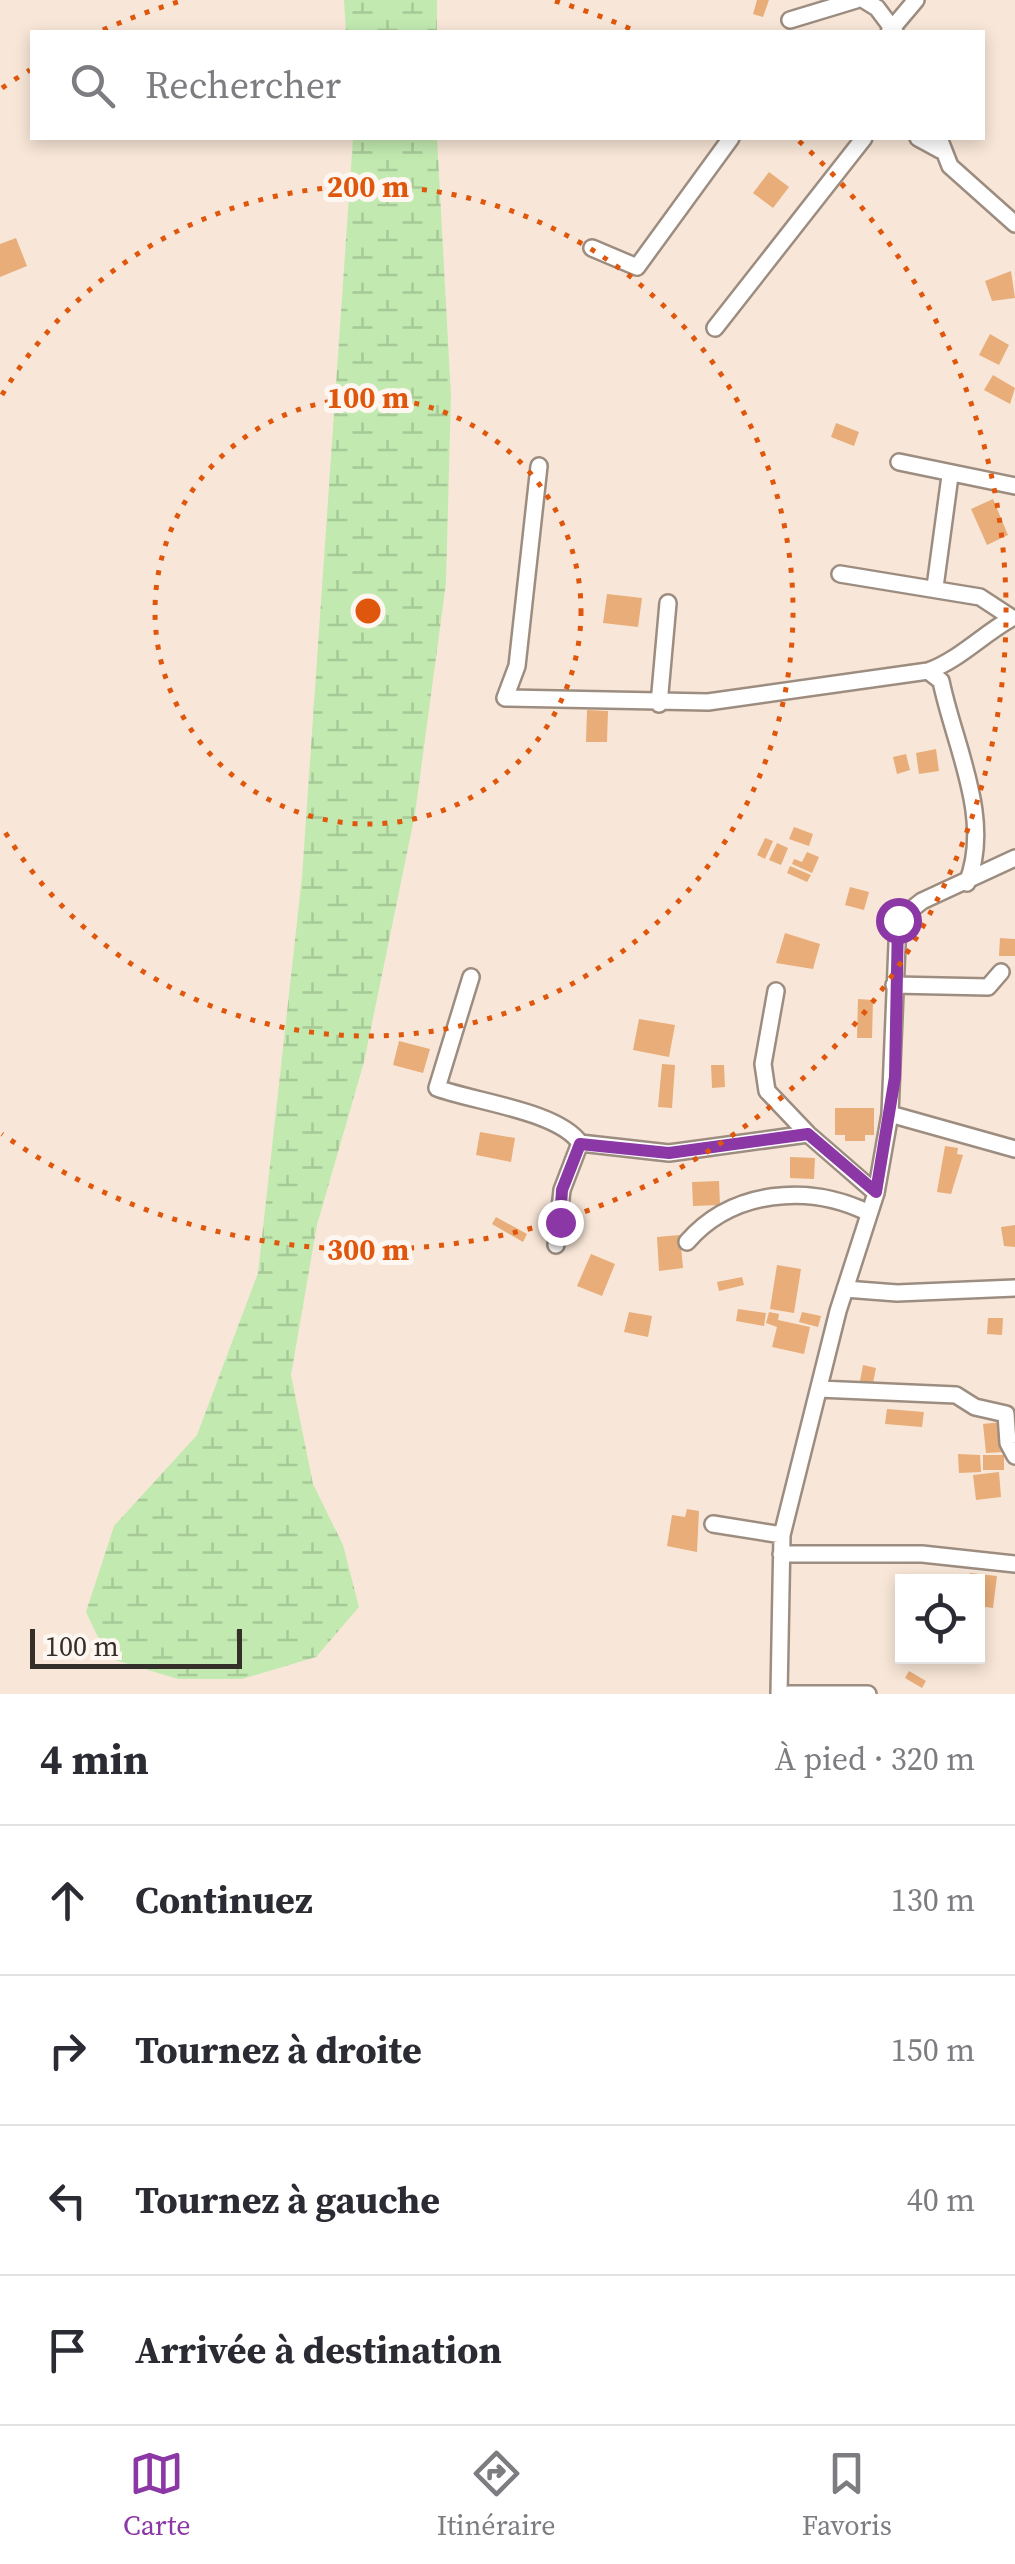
<!DOCTYPE html>
<html lang="fr">
<head>
<meta charset="utf-8">
<style>
  :root { --surface:#fff; --page:#f2f2f3; --text:#2b2b33; --muted:#7c7c81; --line:#e1e1e2; --accent:#8b37a5 }
  body { margin:0; font-family:"Source Serif 4",serif; background:var(--page); color:var(--text) }
  .controls { position:absolute; right:30px; bottom:30px; display:grid; overflow:hidden; border-radius:0px; box-shadow:0 5px 15px #0003 }
  .controls button { width:90px; height:90px; display:grid; place-items:center; padding:0; border:0; border-bottom:2px solid var(--line); background:var(--surface); color:var(--text); font:50px sans-serif }
  .scale { position:absolute; left:30px; bottom:25px; width:212px; box-sizing:border-box; padding-left:10px; border:5px solid #352f29; border-top:0; font-size:28px; line-height:35px; white-space:nowrap; color:#352f29; -webkit-text-stroke:8px #fdf6f1; paint-order:stroke }
  .stop { position:absolute; width:30px; height:30px; margin:-22px; border:8px solid #8b37a5; border-radius:50%; background:#fff }
  .stop.end { background:#8b37a5; border-color:#fff; box-shadow:0 2px 10px #0008 }
  .list { margin:0; padding:0; list-style:none }
  h2 { display:flex; justify-content:space-between; align-items:center; height:130px; margin:0; padding:0 40px; font-size:42px }
  h2 small { font-size:32px; font-weight:400; color:var(--muted) }
  .list li { display:grid; grid-template-columns:65px 1fr auto; gap:30px; align-items:center; box-sizing:border-box; height:150px; padding:0 40px; border-top:2px solid var(--line) }
  .list b { display:block; font-size:38px; white-space:nowrap }
  .list em { font-size:32px; font-style:normal; color:var(--muted) }
  .icon { flex:none; width:55px; height:55px; fill:none; stroke:currentColor; stroke-width:2; stroke-linecap:round; stroke-linejoin:round }
  .map { position:relative; flex:none; width:1015px; height:1694px; overflow:hidden }
  .search { position:absolute; background:var(--surface); box-shadow:0 5px 15px #0003; left:30px; right:30px; top:30px; height:110px; display:flex; align-items:center; gap:25px; box-sizing:border-box; padding:0 35px; border-radius:0px; color:var(--muted); font-size:38px }
  .sheet { height:730px; background:var(--surface) }
  nav { display:flex; justify-content:space-around; align-items:center; box-sizing:border-box; height:140px; border-top:2px solid var(--line); background:var(--surface); font-size:28px; color:var(--muted) }
  nav a { display:grid; justify-items:center; gap:5px }
  nav .on { color:var(--accent) }
  .map>svg:first-child { display:block }
  .wetland { fill:url(#wetland-marsh) }
  .building { fill:#e8ad78 }
  .lines { fill:none; stroke-linecap:round; stroke-linejoin:round }
  .street-casing { stroke:#9d8d80; stroke-width:20 }
  .street { stroke:#fff; stroke-width:15 }
  .route { stroke:#8b37a5; stroke-width:12 }
  .ring { fill:none; stroke:#df570d; stroke-width:5; stroke-dasharray:5 10 }
  .centre { fill:#df570d; stroke:#fdf6f1; stroke-width:5 }
  .ring-label { font-size:30px; text-anchor:middle; font-weight:bold; fill:#df570d; stroke:#fdf6f1; stroke-width:10; stroke-linejoin:round; paint-order:stroke }
</style>
</head>
<body>
<div class="map">
<svg width="1015" height="1694" viewBox="0 0 1015 1694">
  <defs>
    <pattern id="wetland-marsh" width="20" height="14" patternUnits="userSpaceOnUse" patternTransform="scale(2.5)"><rect width="20" height="14" fill="#c2eab0"/><path d="M1 5h8M5 5V1M11 12h8M15 12V8" fill="none" stroke="#a7c997"/></pattern>
  </defs>
  <rect width="100%" height="100%" fill="#f8e7d8"/>
  <path class="wetland" d="M344,0H437V32H346Z
    M353,138H437L451,396L446,583L415,814L364,1062L317,1225L291,1375L313,1484L343,1545L359,1607L316,1657L242,1679H178L108,1658L86,1612L114,1526L197,1435L258,1273L302,877Z"/>
  <path class="building" d="M757,0H769L763,17L753,14Z
    M769,172L789,187L773,208L753,193Z
    M16,238L27,266L0,277V244Z
    M1011,271L1015,298L992,301L985,281Z
    M990,334L1009,345L999,365L979,355Z
    M993,375L1015,388L1010,404L984,390Z
    M836,423L859,432L854,446L831,437Z
    M993,499L1008,535L987,545L971,509Z
    M607,594L642,598L638,627L603,623Z
    M587,710L608,711L607,742H586Z
    M936,749L939,771L919,774L916,753Z
    M906,754L910,770L897,774L893,757Z
    M794,827L813,834L809,846L789,839Z
    M765,838L773,841L765,859L757,855Z
    M777,843L788,848L781,865L769,860Z
    M807,852L819,857L812,873L792,864L794,859L802,862Z
    M790,866L811,875L807,882L787,873Z
    M850,887L869,892L864,910L845,905Z
    M785,933L820,944L813,969L776,963Z
    M1000,938L1015,939V956H999Z
    M858,999L873,1000L872,1038H857Z
    M639,1019L675,1025L669,1057L633,1050Z
    M399,1041L430,1049L423,1073L393,1065Z
    M662,1064L675,1065L672,1108L658,1107Z
    M711,1065H724L725,1087L712,1088Z
    M835,1108H874V1135H865V1141H845V1135H835Z
    M480,1132L515,1138L511,1162L476,1155Z
    M945,1146L958,1148L957,1154L963,1155L951,1194L937,1192Z
    M790,1157L815,1158L814,1179L790,1178Z
    M719,1181L720,1205L693,1206L692,1182Z
    M496,1217L527,1234L523,1242L492,1224Z
    M1015,1225V1247L1004,1246L1001,1227Z
    M680,1235L683,1268L659,1271L657,1237Z
    M591,1254L615,1264L602,1296L577,1286Z
    M777,1265L801,1269L794,1313L770,1309Z
    M742,1277L744,1285L719,1291L717,1282Z
    M738,1309L766,1313L764,1326L736,1321Z
    M629,1312L652,1316L648,1337L624,1332Z
    M769,1312L779,1314L778,1320L810,1327L804,1354L772,1347L777,1327L766,1323Z
    M802,1312L821,1316L818,1327L799,1322Z
    M988,1318H1003L1002,1335L987,1334Z
    M863,1365L876,1368L873,1383L860,1381Z
    M887,1409L924,1412L922,1427L885,1424Z
    M1002,1422L1004,1452L986,1453L983,1424Z
    M958,1454L980,1455L981,1472L959,1473Z
    M983,1455H1004V1470H983Z
    M999,1472L1001,1497L976,1500L973,1475Z
    M687,1509L699,1511L697,1552L667,1546L672,1515L685,1517Z
    M970,1573L997,1576L993,1608L978,1606V1581H969Z
    M909,1671L926,1681L922,1688L905,1678Z"/>
  <g class="lines">
    <g class="street-casing">
      <path id="street" d="M864,0L877,8L895,32
        M790,20L856,0
        M889,32L916,0
        M918,138L940,150
        M939,138L950,166L1015,224
        M592,248L637,267L731,138
        M715,328L864,138
        M899,462L1015,486
        M539,466L517,666L505,698L708,702L928,671L941,681C954,745 993,819 967,883
        M840,574L980,597L1012,618C983,634 959,660 928,671
        M935,587L950,476
        M659,704L668,603
        M471,977L437,1088C475,1102 558,1111 580,1143
        M894,985L988,987L1001,972
        M776,991L763,1064L767,1091L808,1134L876,1193
        M890,1114L1015,1149
        M687,1242C732,1190 809,1183 869,1213
        M556,1245L562,1190L580,1143L669,1153L808,1134
        M845,1289L897,1293L1015,1288
        M819,1389L956,1395L975,1407L1006,1414L1008,1443L1015,1456
        M713,1524L782,1535
        M781,1554H922L1015,1564
        M779,1694L782,1535L838,1311L876,1193L890,1114L898,920L922,901L1015,858
        M789,1694H868"/>
    </g>
    <use href="#street" class="street"/>
  </g>
  <g class="lines">
    <path class="route" d="M560,1222L562,1190L580,1144L669,1153L808,1134L876,1192L895,1077L898,920"/>
  </g>
  <g class="ring">
    <circle cx="368" cy="611" r="213"/>
    <path d="M2 395A425 425 0 1 1 2 827"/>
    <path d="M2 88A638 638 0 0 1 30 70M103 30A638 638 0 0 1 181 1M555 1A638 638 0 0 1 633 30M799 141A638 638 0 0 1 2 1134"/>
  </g>
  <circle cx="368" cy="611" r="15" class="centre"/>
  <g class="ring-label">
    <text x="368" y="197">200 m</text>
    <text x="368" y="408">100 m</text>
    <text x="368" y="1260">300 m</text>
  </g>
</svg>
<div class="controls">
<button><svg class="icon" aria-label="locate" viewBox="0 0 24 24"><circle cx="12" cy="12" r="6"/><path d="M12 2v4M12 18v4M2 12h4M18 12h4"/></svg></button>
</div>
<div class="scale">100 m</div>
<div class="stop" style="left:898px;top:920px"></div>
<div class="stop end" style="left:560px;top:1222px"></div>
<div class="search"><svg class="icon" aria-label="search" viewBox="0 0 24 24"><circle cx="10" cy="10" r="6"/><path d="M15 15l6 6"/></svg>Rechercher</div>
</div>
<section class="sheet">
<h2>4 min<small>À pied · 320 m</small></h2>
<ul class="list">
<li><svg class="icon" aria-label="ahead" viewBox="0 0 24 24"><path d="M12 20V5M6 11l6-6 6 6"/></svg><div><b>Continuez</b></div><em>130 m</em></li>
<li><svg class="icon" aria-label="right" viewBox="0 0 24 24"><path d="M7 20v-9h11M14 6l5 5-5 5"/></svg><div><b>Tournez à droite</b></div><em>150 m</em></li>
<li><svg class="icon" aria-label="left" viewBox="0 0 24 24"><path d="M17 20v-9H6M10 6l-5 5 5 5"/></svg><div><b>Tournez à gauche</b></div><em>40 m</em></li>
<li><svg class="icon" aria-label="arrive" viewBox="0 0 24 24"><path d="M6 21V4h12l-3 4 3 4H6"/></svg><div><b>Arrivée à destination</b></div></li>
</ul>
</section>
<nav>
<a class="on"><svg class="icon" aria-label="map" viewBox="0 0 24 24"><path d="M3 6l6-2 6 2 6-2v14l-6 2-6-2-6 2zM9 4v14M15 6v14"/></svg>Carte</a>
<a><svg class="icon" aria-label="directions" viewBox="0 0 24 24"><path d="M12 3l9 9-9 9-9-9zM9 14v-3h6M13 9l2 2-2 2"/></svg>Itinéraire</a>
<a><svg class="icon" aria-label="saved" viewBox="0 0 24 24"><path d="M7 4h10v16l-5-4-5 4z"/></svg>Favoris</a>
</nav>
</body>
</html>
